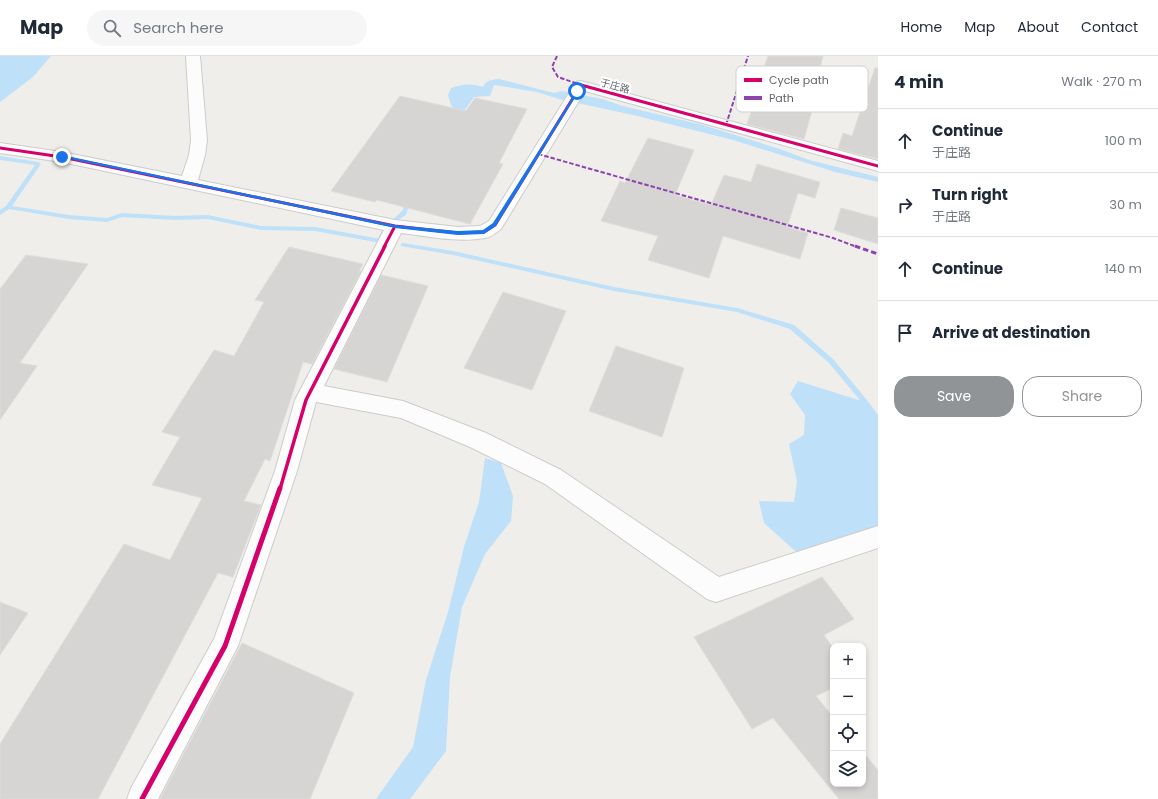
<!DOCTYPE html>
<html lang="en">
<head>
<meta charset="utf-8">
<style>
  :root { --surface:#fff; --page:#f6f6f7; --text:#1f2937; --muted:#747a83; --line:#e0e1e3; --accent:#919496 }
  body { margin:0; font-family:Poppins,"Noto Sans SC",sans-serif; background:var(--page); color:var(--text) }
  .controls { position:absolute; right:12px; bottom:12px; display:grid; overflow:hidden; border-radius:8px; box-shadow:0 2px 6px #0003 }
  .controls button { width:36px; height:36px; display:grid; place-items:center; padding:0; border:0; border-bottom:1px solid var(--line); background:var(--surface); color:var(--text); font:20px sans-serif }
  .stop { position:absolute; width:12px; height:12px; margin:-9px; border:3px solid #1a73e8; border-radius:50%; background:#fff }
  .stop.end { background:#1a73e8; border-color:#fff; box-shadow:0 1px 4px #0008 }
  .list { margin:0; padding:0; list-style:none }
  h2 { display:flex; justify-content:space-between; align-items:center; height:52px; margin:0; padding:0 16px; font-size:17px }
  h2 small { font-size:13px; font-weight:400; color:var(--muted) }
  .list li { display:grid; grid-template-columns:26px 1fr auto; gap:12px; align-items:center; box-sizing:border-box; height:64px; padding:0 16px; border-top:1px solid var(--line) }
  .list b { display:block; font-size:15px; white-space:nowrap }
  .list p { margin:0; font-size:13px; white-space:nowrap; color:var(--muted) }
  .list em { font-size:13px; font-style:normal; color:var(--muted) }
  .actions { display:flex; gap:8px; padding:12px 16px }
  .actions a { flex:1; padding:9px 0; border:1px solid var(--accent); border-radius:16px; text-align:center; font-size:14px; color:var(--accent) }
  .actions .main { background:var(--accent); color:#fff }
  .icon { flex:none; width:22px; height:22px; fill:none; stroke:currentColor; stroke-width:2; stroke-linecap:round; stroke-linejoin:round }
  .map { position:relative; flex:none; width:878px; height:743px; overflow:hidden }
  header { display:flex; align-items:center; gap:24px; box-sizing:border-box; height:56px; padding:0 20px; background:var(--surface); border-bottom:1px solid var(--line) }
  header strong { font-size:19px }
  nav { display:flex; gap:22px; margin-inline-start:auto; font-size:14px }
  .search { width:280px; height:36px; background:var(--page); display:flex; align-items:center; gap:10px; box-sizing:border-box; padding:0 14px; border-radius:22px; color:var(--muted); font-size:15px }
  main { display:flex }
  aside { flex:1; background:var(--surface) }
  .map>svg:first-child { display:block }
  .water { fill:#bfe0f9 }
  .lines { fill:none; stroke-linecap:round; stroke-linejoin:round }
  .stream { fill:#bfe0f9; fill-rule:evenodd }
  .building { fill:#d6d5d3; stroke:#deddd9 }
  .minor-casing { stroke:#cbcccc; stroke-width:2 }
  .minor { fill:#fdfcfc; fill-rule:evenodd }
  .quiet-far1 { stroke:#8e44ad; stroke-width:2; stroke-dasharray:4.5 2; stroke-linecap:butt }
  .quiet { stroke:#8e44ad; stroke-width:3; stroke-dasharray:5.5 3; stroke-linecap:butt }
  .cycleway-far2-casing { stroke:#fff; stroke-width:5 }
  .cycleway-far1-casing { stroke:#fff; stroke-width:6 }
  .cycleway-casing { stroke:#fff; stroke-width:8 }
  .cycleway-far2 { stroke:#d6006c; stroke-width:3 }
  .cycleway-far1 { stroke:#d6006c; stroke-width:3.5 }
  .cycleway { stroke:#d6006c; stroke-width:5 }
  .route { fill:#1a73e8 }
  .labels { text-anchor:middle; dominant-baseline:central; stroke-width:4; stroke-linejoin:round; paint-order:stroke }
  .far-street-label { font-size:10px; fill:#5f6368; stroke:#fff }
  .key { fill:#fff; stroke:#cfd0d2; stroke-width:1 }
  .key-label { font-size:11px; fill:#5f6368 }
</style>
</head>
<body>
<header>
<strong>Map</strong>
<div class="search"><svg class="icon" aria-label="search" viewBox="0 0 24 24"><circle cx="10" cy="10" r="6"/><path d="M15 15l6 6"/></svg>Search here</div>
<nav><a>Home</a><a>Map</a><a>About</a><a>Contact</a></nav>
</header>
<main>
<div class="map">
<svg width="878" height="743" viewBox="0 0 878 743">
  <rect width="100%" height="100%" fill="#efeeea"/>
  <path class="water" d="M0,0H51L33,21L0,46Z
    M499,23L546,35L555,37L562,35L602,43L623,50L703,69L780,93L809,104L878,121V126L835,116L733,84L633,59L559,43L537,36L494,29L490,40L474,41L460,61L408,152L406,159L393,167L381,185L377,184L383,173L403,154L405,143L456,55L451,49L448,39L451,32C463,28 471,27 483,31C486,24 491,24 499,23Z
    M798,325L865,346L878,364V473L812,507L793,493L764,467L759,445L794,446L797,425L789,388L804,379L805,359L790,338Z
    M485,402L501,407L513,440L511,465L485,498L462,551L450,621L446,695L410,743H376L413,691L426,624L448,556L464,491L479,446Z"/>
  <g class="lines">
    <path class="stream" d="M0,100L38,106L41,108L12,150L69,159L107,162L122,157L175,160L208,159L261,170L315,171L381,183L384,185L381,187L315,175L261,174L208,163L175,164L122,161L107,166L69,163L9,153L0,159V154L6,150L35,109L0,104Z
      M403,187L453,195L614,231L737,252L794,269L833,303L867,344L878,359V367L876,366L859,343L829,307L790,273L737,256L614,235L453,199L401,190V188Z"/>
  </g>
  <path class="building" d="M768,0H823L810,50L813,51L804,83L747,68L764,20H761Z
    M875,12H878V103L838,93L843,77L852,80Z
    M400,40L466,55L475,42L527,53L499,107L503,108L470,168L377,144L375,146L331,135Z
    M648,82L694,94L675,139L711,149L724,119L751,126L757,108L820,126L815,142L798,137L787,171L808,177L800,203L723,180L709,222L648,204L658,180L601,165L620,125L625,127Z
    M841,152L878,162V188L834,174Z
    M289,191L363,208L359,215H361L312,308L303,306L270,405L265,403L244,445L261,449L233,521L218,517L98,743H0V688L124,488L170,504L202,442L152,429L180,381L162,376L214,294L234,300L264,246L255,244Z
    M26,199L88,208L20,307L37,310L0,364V233Z
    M381,219L428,230L387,326L334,313Z
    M503,236L566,255L532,334L464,312Z
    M616,290L684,312L662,381L589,355Z
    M822,521L854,563L824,579L833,592V632L816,640L833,661V728H863V696L878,714V743H839L773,662L752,673L694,581Z
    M0,546L28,557L0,599Z
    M242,587L354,637L310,743H160Z"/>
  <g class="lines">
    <g class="minor-casing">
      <path id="minor" d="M186,0H200L207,84L205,99L198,124L395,164L458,171L480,170L489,165L574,29L576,26L581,25L878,105V115L585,35L501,173C496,177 491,181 485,182C458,187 427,180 401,177L324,330L403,345L486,377L561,414L719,521L878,470V492L716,546L707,543L545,428L470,391L401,362L316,346L297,415L238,590L158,743H127L131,732L214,583L275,415L295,344L384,174L62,106L0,97V87L62,96L182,120L189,99L191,84Z"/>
    </g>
    <use href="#minor" class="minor"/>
    <path class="quiet-far1" d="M557,0L552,11L558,21L581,29
      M726,69L748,0
      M538,98L833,182L857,191"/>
    <path class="quiet" d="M855,190L878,198"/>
    <g class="cycleway-far2-casing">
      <path id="cycleway-far2" d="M0,92L62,101L395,170L458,177L484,176L495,169L581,29L878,110
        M384,191L395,170"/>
    </g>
    <g class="cycleway-far1-casing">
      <path id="cycleway-far1" d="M280,433L306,344L385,190"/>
    </g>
    <g class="cycleway-casing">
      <path id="cycleway" d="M142,743L225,590L280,432"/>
    </g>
    <use href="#cycleway-far2" class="cycleway-far2"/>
    <use href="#cycleway-far1" class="cycleway-far1"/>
    <use href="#cycleway" class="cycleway"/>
  </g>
  <path class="route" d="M577,34L579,35L496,170L484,178L458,179L395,172L60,101L62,99L395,169L458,175L483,174L493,167Z"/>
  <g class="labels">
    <g class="far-street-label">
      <text transform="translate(615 30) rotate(15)">于庄路</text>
    </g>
  </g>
  <rect x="736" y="10" width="132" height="46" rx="6" class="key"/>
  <rect x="744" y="22" width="18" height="4" fill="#d6006c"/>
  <rect x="744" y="40" width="18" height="4" fill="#8e44ad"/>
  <g class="key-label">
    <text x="769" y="28">Cycle path</text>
    <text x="769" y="46">Path</text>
  </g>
</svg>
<div class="controls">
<button>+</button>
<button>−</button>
<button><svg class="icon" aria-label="locate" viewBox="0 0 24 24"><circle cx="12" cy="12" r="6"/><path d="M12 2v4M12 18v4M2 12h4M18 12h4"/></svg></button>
<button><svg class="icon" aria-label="layers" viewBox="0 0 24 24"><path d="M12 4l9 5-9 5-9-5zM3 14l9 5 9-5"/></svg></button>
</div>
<div class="stop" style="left:577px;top:35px"></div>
<div class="stop end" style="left:62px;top:101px"></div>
</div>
<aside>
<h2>4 min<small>Walk · 270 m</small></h2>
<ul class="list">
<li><svg class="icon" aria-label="ahead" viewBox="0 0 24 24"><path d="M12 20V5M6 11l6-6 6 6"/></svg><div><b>Continue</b><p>于庄路</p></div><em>100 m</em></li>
<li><svg class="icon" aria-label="right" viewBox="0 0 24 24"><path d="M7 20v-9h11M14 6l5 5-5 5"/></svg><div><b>Turn right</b><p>于庄路</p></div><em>30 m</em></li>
<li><svg class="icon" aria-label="ahead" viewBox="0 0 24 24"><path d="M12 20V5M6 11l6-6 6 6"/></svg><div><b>Continue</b></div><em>140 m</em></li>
<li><svg class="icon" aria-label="arrive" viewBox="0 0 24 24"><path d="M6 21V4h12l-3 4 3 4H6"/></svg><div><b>Arrive at destination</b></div></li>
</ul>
<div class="actions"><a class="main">Save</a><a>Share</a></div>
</aside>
</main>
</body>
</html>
